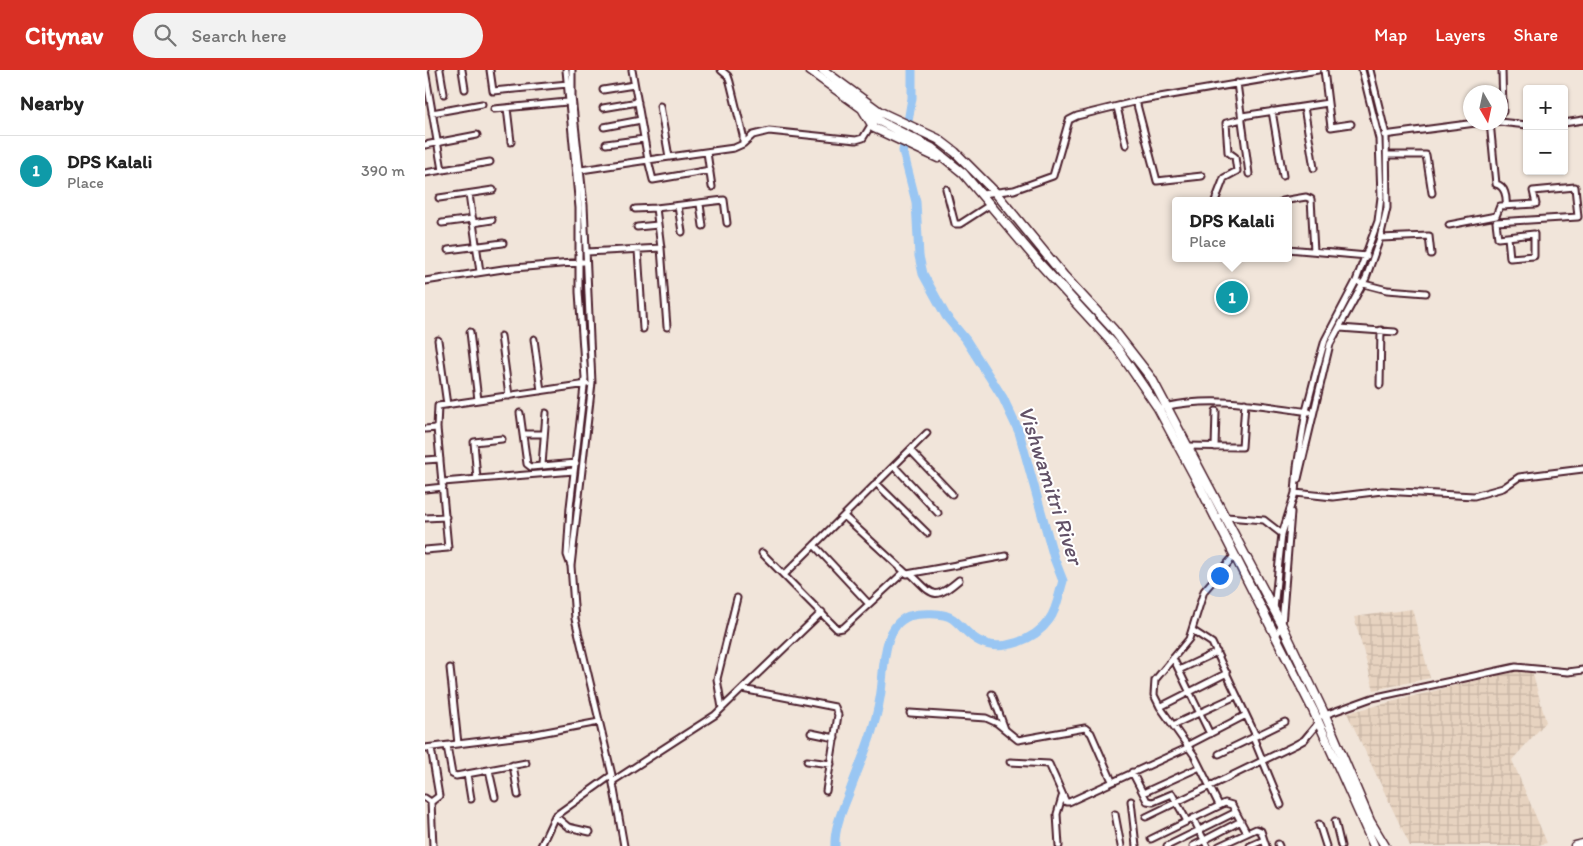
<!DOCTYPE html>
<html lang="en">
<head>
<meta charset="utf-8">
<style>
  :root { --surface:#fff; --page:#f2f2f2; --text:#222; --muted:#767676; --line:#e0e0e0; --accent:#d93025 }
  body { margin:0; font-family:Itim,sans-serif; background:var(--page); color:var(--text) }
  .controls { position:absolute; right:15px; top:15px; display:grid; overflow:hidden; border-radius:5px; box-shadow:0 1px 4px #0004 }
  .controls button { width:45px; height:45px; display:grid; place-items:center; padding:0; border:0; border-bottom:1px solid var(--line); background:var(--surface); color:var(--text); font:25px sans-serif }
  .compass { position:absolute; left:1038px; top:15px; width:45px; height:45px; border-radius:50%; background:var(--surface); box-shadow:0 1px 4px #0004; rotate:171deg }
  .you { position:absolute; left:794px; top:505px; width:18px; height:18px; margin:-12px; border:4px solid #fff; border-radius:50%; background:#1a73e8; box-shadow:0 0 0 8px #1a73e833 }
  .badge { display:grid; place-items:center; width:32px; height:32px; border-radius:50%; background:var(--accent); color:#fff; font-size:16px; font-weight:700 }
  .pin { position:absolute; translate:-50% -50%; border:2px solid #fff; box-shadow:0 1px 5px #0006 }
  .popup { position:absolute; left:747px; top:127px; width:120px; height:65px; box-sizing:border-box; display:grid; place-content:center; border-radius:5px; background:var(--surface); filter:drop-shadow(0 1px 4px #0005); font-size:16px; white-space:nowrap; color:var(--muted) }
  .popup b { font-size:19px; color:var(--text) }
  .popup::after { content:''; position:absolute; left:50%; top:100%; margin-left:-10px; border:10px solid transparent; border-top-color:var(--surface) }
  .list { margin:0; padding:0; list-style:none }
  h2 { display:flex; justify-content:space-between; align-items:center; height:65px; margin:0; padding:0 20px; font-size:21px }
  h2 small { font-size:16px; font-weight:400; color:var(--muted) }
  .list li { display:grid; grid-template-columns:32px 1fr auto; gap:15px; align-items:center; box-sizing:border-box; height:70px; padding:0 20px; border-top:1px solid var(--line) }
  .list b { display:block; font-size:19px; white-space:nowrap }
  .list p { margin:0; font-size:16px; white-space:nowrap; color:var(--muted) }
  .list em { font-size:16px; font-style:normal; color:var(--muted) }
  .icon { flex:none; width:28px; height:28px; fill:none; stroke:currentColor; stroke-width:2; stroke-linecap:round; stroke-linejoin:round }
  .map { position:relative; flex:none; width:1158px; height:776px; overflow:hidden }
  header { display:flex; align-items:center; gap:30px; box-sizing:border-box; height:70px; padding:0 25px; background:var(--accent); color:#fff }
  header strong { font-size:24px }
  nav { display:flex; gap:28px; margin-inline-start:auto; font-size:18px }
  .search { width:350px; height:45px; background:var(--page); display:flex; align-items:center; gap:12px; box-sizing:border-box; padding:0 18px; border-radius:28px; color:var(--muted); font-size:19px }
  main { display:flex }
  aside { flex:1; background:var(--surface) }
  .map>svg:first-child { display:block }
  .industrial { fill:url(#industrial-grid) }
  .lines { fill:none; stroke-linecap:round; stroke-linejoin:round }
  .river { stroke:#99c6f3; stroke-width:9 }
  .minor-casing { stroke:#4a1f2b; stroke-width:9 }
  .primary-casing { stroke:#4a1f2b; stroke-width:11 }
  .minor { stroke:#fff; stroke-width:5 }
  .primary { stroke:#fff; stroke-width:8 }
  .labels { text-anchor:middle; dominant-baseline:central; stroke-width:4; stroke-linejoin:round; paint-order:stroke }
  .water-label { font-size:22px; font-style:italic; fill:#625167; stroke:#fff }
</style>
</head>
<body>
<header>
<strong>Citynav</strong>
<div class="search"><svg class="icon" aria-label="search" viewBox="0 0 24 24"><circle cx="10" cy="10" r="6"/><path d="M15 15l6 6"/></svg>Search here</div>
<nav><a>Map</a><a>Layers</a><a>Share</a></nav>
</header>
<main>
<aside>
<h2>Nearby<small></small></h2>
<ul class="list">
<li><span class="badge" style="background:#0f9aa8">1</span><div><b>DPS Kalali</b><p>Place</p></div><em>390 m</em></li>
</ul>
</aside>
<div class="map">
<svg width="1158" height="776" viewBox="0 0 1158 776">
  <defs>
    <pattern id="industrial-grid" width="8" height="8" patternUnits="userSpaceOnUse" patternTransform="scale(1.25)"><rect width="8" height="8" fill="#e7d3c0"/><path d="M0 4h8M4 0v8" fill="none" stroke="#c8b5a5"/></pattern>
  </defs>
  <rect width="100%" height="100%" fill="#f1e5da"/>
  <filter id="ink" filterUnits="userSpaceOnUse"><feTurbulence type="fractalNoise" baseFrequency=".02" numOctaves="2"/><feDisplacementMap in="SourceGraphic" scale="10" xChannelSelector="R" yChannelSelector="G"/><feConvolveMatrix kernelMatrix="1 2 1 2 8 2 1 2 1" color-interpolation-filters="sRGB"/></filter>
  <g filter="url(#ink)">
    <path class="industrial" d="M987,539L1005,608L949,620L929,547Z
      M1088,601H1107L1121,652L1087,690L1122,773L1109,776H985L922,643Z"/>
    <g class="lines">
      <path class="river" d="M410,776C409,756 419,737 426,718C437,689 450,659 455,628C460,604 455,557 484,546C495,543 519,542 528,549C537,556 544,566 554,571C576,583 610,570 624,550C632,540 634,523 638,511L629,488L594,362L578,328L541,270L521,246L498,204L494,186L491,132L478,81L487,28V0"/>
      <g class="minor-casing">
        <path id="minor" d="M0,0L17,100
          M15,0L19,24
          M37,0L40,19
          M65,0L68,21L143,14
          M899,0L903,33
          M812,13L824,104
          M178,20L209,15
          M711,31L732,111L777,106
          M235,36L244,87
          M692,37L701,75
          M879,37L889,98
          M82,38L86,72
          M178,38L213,32
          M69,39L142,32
          M847,41L858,106
          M7,43L57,34
          M1076,43L1078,42L1077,0
          M817,46L903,33L906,57L926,54
          M1065,52L1071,114C1080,116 1082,127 1081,136
          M1074,52L1102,55
          M1139,53L1158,50
          M179,57L216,50
          M959,65L1058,52
          M181,74L219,69
          M318,74L328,65L344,61L431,70L438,68L446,55
          M0,75L52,65
          M282,82L287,117
          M963,85H1001L1007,123
          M156,100L223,90L207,0
          M285,100L228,110L223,90L309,78L318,74V65L305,12L303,6L296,0
          M0,103L65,92
          M521,119L530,154H535L566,134
          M44,124L55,202
          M557,124L589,120L628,106L644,50L652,46L717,30L893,0
          M14,128L68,120
          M790,131L799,108L812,101L810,87L803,82L801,53L817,49
          M857,131L881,127L886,129L889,181
          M275,134L278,156
          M253,136L257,162
          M210,139L231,138
          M17,153L48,149
          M48,153L67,150
          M1024,155L1071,146L1075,136L1111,134L1108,121L1150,117L1153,147L1071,152L1073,168L1109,164V186L1085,188L1083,167
          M212,157L233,155
          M955,168L1004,166L1006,184
          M236,178L231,138L299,130L302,153
          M863,179L942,186
          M23,180L78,173
          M213,180L218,259
          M162,182L236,178L242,257
          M0,211L78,199L158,192
          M935,213L962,220L1001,223
          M915,258L970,262
          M45,262L53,330
          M76,266L84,326
          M109,269L116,321
          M13,270L22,335
          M955,315L956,260
          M739,337C788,326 835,335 884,342
          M95,343L102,394L106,397L151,393
          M0,359L12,358
          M98,364H119
          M763,376L817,377L820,333
          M790,377L791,341
          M485,380L527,424
          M0,390L15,389
          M117,395L121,343
          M469,396L513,443
          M52,409L49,372L77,369
          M873,409L905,274L941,208L955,168L962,138L961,65L945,0
          M18,412L149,401
          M451,413L502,463
          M0,419L18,417
          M870,423L908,427L957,421L1049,426L1078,418L1094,407L1158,399
          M419,446L482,504L581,486
          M789,446L839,450L857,464
          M0,448L21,447
          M389,475L443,533
          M0,480L23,478L12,358L13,336L162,314
          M337,483L412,559L418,558L479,502
          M146,496L167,313L159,135L147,27V0
          M486,504C508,525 508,532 534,510
          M359,505L502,363
          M849,539L857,464L870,423L872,397L881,341L892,298L900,270L931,211L953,151L956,127L954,69L937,0
          M767,560L787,573L831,666
          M851,566L857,555L866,442
          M748,588L785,664
          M25,598L33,674
          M754,600L792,582
          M317,619L410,637L413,645L401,721
          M567,624L580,659
          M735,637L802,603
          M297,638L292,609L312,528
          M485,643L561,648L572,653L593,670L660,658L666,663L687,711
          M897,646L947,628L1091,597L1143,602L1158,600
          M748,655L811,626
          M386,663L410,668
          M828,667L856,735
          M763,675L821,645
          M22,676L27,704L31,706L101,693
          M0,678L105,665L174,652
          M6,678L14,726L6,732
          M794,684L860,652
          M382,691L406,694
          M585,692L624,694L641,732H644L764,677
          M88,695L93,725
          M64,700L70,727
          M707,702L722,731L728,732L747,724L762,751
          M42,704L46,729
          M187,708L199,776
          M188,711L290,645L397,542
          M718,723L775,697
          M0,728L6,732L8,776
          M706,731L711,776
          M794,735L769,685L735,637L729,625L730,610L764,569L779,521L810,485
          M690,744L696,776
          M130,746L143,757L165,762
          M721,747L870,675L879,670L894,652
          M768,748L782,776
          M910,751L916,776
          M894,754L901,776
          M726,769L800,733L807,735L822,763
          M853,774L854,776
          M116,776L130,746L187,705L150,549L146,496L142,485L145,437L160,308L154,222V138L141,0
          M634,776L632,744L637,727
          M742,776L811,742
          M768,776L816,751
          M794,776L831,759L836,761L841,776
          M825,776L839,770"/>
      </g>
      <g class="primary-casing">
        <path id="primary" d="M384,0L456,52L507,78L538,103L616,195L692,278L733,338L771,409L888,640L949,776
          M398,0L455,42L513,69L530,82L570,122L639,206L688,259L727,309L857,555L900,645L945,751L960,776
          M438,40L449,58L513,88
          M1150,776L1158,774"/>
      </g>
      <use href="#minor" class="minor"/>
      <use href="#primary" class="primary"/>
    </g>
  </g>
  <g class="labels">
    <g class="water-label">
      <text transform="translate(626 415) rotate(72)">Vishwamitri River</text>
    </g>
  </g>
</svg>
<div class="controls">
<button>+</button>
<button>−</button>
</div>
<svg class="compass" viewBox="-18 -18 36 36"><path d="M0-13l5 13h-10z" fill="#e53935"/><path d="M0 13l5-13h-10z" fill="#767676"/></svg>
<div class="you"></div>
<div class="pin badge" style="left:807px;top:227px;background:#0f9aa8">1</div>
<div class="popup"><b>DPS Kalali</b>Place</div>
</div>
</main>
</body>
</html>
